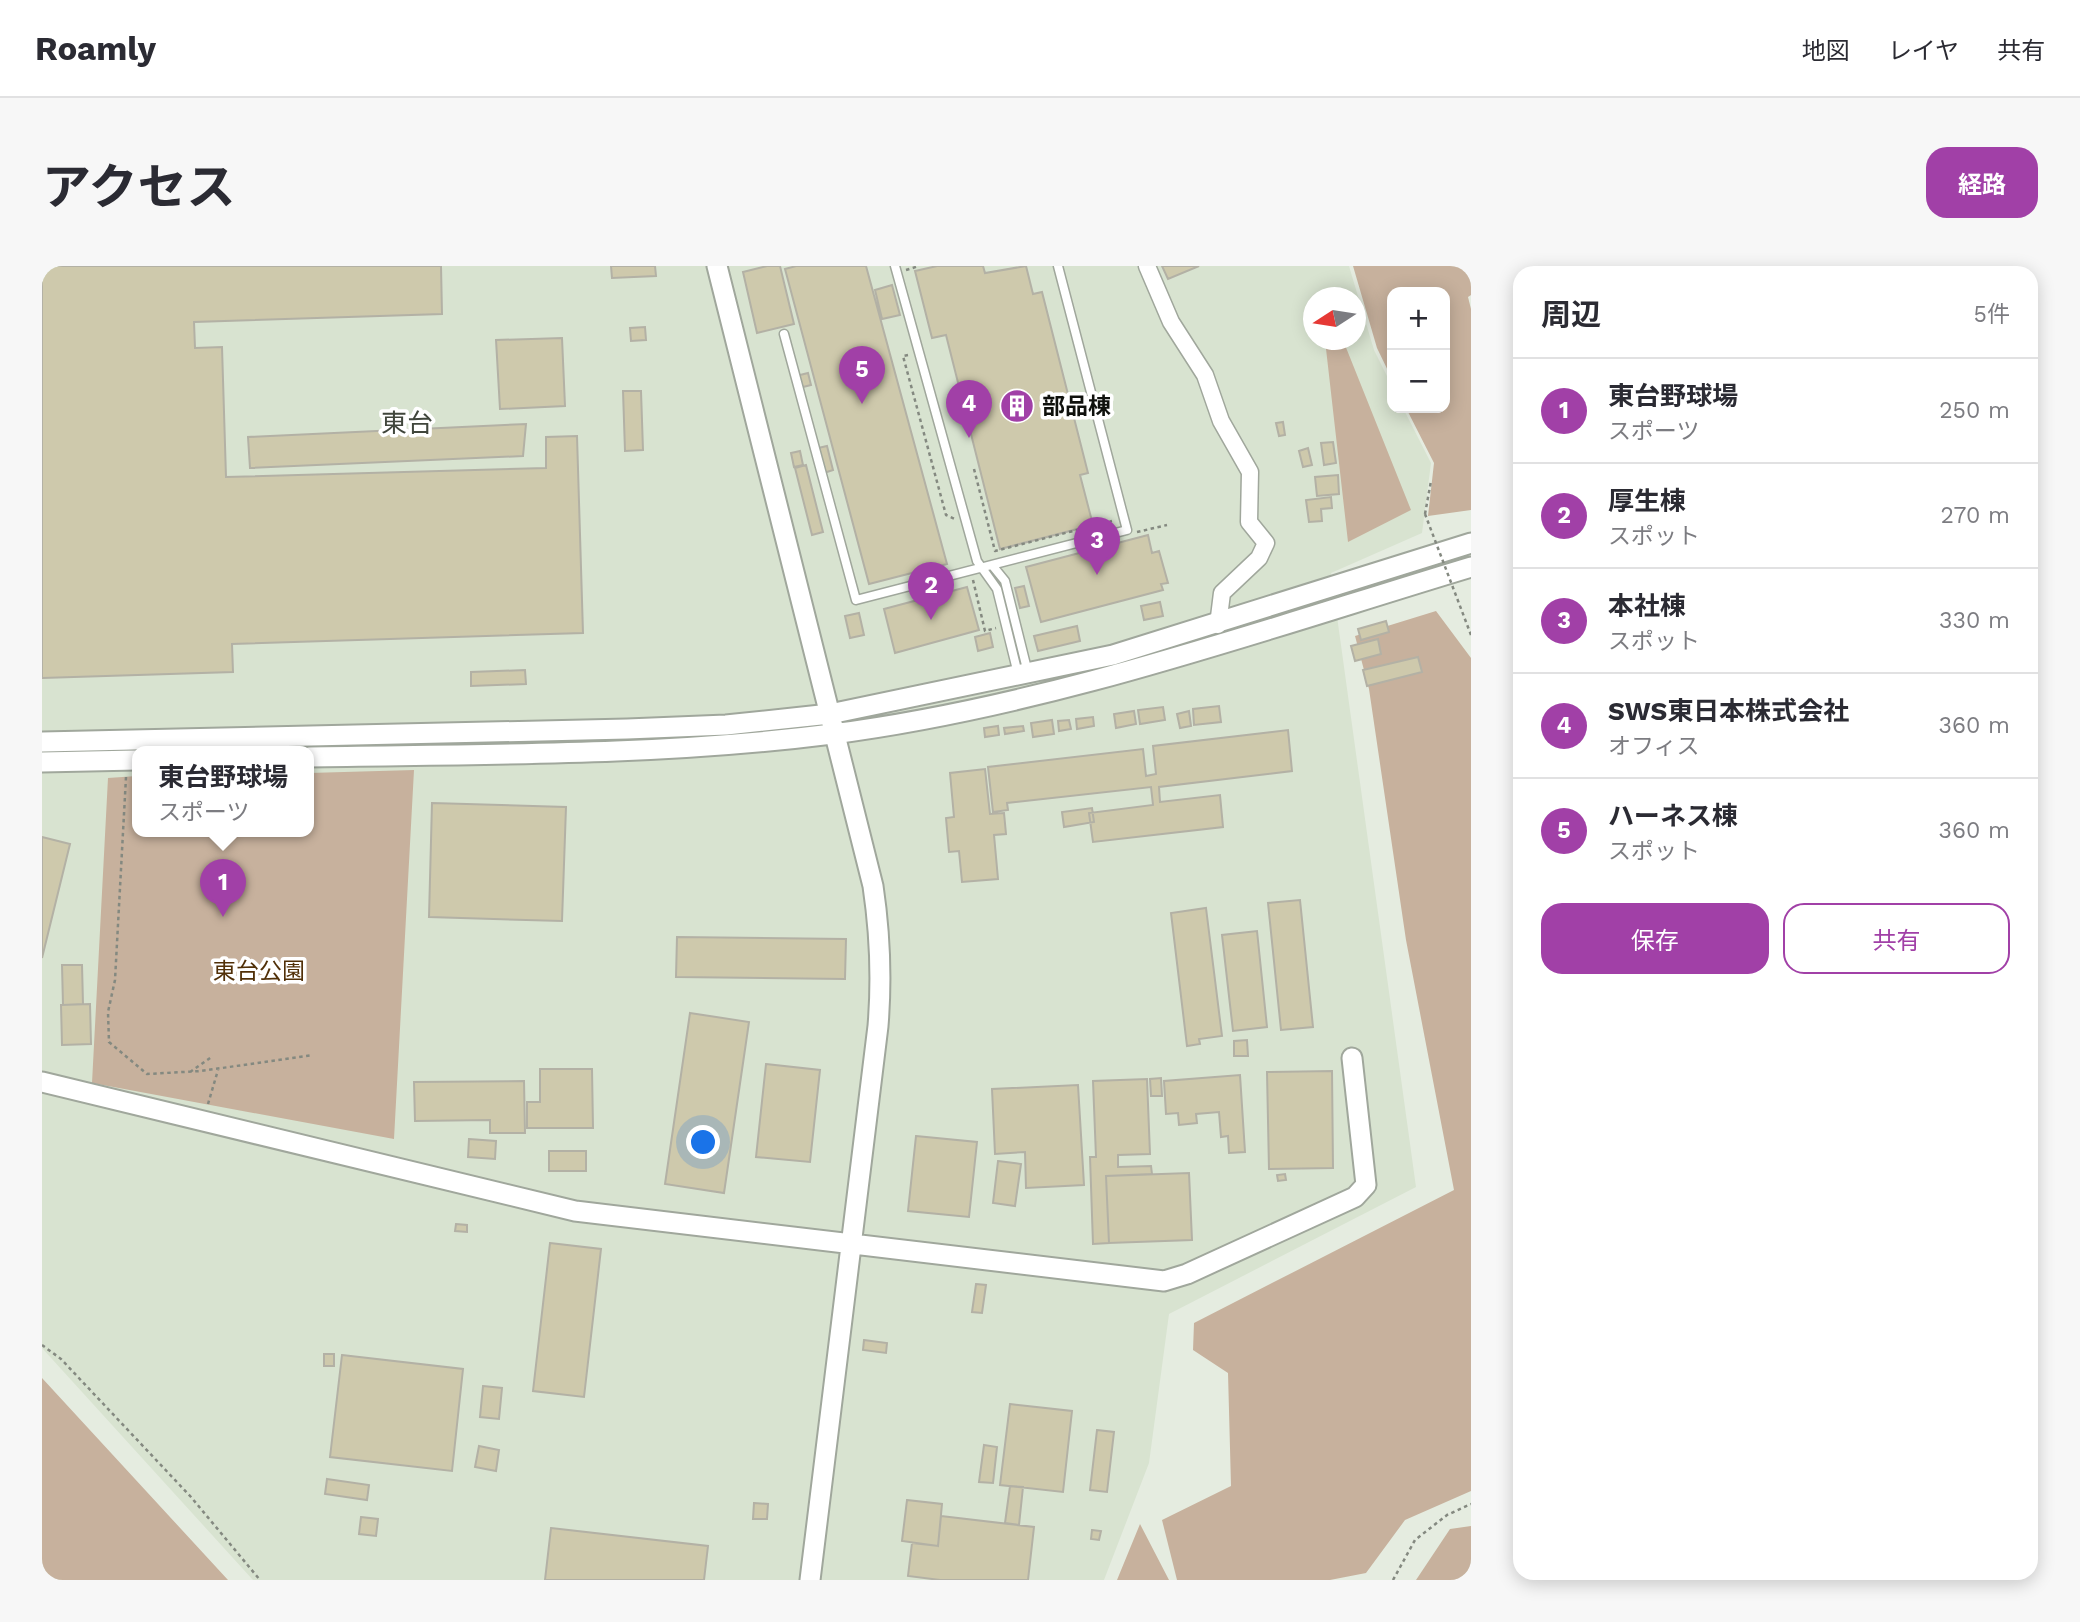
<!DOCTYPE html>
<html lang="ja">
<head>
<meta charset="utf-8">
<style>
  :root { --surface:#fff; --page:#f7f7f7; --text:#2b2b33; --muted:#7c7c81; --line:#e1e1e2; --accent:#a140a7 }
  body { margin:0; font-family:"Work Sans","Noto Sans JP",sans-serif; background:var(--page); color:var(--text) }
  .controls { position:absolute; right:21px; top:21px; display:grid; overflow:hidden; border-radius:14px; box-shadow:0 4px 18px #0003 }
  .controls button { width:63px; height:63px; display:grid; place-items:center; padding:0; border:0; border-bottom:2px solid var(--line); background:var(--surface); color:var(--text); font:35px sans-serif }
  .compass { position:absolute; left:1261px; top:21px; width:63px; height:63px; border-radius:50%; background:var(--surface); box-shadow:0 4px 18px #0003; rotate:258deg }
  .you { position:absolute; left:662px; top:877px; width:24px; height:24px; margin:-18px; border:5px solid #fff; border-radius:50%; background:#1a73e8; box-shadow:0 0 0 10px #1a73e833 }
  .badge { display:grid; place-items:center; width:46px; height:46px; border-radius:50%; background:var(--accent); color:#fff; font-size:23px; font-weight:700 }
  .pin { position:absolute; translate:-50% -58px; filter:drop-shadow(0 2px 4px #0008) }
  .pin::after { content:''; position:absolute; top:37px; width:24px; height:21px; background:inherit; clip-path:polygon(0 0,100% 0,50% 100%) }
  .popup { position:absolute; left:90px; top:480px; width:182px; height:91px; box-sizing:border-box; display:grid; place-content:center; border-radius:14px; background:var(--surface); filter:drop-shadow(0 2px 5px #0005); font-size:23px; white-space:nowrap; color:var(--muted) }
  .popup b { font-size:26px; color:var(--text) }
  .popup::after { content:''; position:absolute; left:50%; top:100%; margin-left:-14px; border:14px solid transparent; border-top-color:var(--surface) }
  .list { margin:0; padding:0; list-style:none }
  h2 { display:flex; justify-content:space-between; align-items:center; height:91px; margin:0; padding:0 28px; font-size:30px }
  h2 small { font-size:23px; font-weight:400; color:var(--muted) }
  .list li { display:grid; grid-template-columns:46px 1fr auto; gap:21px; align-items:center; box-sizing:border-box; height:105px; padding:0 28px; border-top:2px solid var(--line) }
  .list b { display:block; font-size:26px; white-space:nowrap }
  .list p { margin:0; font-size:23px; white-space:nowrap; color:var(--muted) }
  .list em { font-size:23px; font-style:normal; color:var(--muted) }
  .actions { display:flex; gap:14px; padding:21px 28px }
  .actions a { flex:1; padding:16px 0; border:2px solid var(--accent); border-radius:21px; text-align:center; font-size:24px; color:var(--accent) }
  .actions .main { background:var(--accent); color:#fff }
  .map { position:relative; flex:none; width:1429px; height:1314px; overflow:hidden; border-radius:21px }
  header { display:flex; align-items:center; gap:42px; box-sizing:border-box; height:98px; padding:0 35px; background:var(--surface); border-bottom:2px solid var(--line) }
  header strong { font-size:33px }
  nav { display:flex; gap:38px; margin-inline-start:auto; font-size:24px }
  .intro { display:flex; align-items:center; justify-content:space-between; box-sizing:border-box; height:168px; padding:0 42px }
  h1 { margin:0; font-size:49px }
  .button { padding:18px 32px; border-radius:21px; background:var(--accent); color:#fff; font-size:24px; font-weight:700 }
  main { display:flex; gap:42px; padding:0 42px }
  aside { flex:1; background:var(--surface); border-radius:21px; box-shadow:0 4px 18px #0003 }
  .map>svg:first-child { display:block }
  .built { fill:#d8e3d0; fill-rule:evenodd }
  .green { fill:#c7b19d }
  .building { fill:#cec9ac; stroke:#b3b1a5; stroke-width:2 }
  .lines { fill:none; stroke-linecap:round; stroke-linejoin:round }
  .service-casing { stroke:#a0a79c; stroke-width:11 }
  .minor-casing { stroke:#a0a79c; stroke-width:19 }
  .tertiary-casing { stroke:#a0a79c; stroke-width:23 }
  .path { stroke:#848980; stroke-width:2.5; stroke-dasharray:3.5 3.5; stroke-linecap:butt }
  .service { stroke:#fff; stroke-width:8 }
  .minor { stroke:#fff; stroke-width:16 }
  .tertiary { stroke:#fff; stroke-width:19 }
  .path-bridge { stroke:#848980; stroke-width:2.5; stroke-dasharray:3.5 3.5; stroke-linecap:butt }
  .labels { text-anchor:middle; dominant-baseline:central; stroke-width:7; stroke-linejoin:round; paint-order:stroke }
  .poi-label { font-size:23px; font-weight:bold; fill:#0f110d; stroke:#fff; text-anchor:start }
  .park-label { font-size:23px; fill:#513008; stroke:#fff }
  .quarter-label { font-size:26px; fill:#40463c; stroke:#fff }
</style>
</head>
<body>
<header>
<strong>Roamly</strong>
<nav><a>地図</a><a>レイヤ</a><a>共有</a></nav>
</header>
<div class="intro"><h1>アクセス</h1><a class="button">経路</a></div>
<main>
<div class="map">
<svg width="1429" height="1314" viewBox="0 0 1429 1314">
  <rect width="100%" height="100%" fill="#e5ece0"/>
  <path class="built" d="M0,0H1307L1332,84L1350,120V142H1361L1389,197L1380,267L1289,307L1374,921L1127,1048L1107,1197L1062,1314H211L0,1082ZM1272,32H1314V74H1272ZM95,485H267V565H95Z"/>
  <path class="green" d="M1311,0H1429V29L1426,31L1429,43V244L1386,250L1392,197L1364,142H1403V26H1350V113L1335,82Z
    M1283,74H1301L1369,244L1306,276Z
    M1394,345L1429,392V1225L1363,1254L1324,1307L1288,1314H1135L1120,1254L1189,1220L1186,1107L1151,1084L1152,1057L1412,924L1364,674L1327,423L1313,370Z
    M372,504L352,873L50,817L66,512L95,510V565H267V507Z
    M0,1112L186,1314H0Z
    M1098,1258L1127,1314H1075Z
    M1429,1260V1314H1374L1408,1263Z"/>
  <path class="building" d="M0,0H399L400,48L152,56L153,82L180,81L184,211L504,202V171L535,170L541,367L190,378L191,406L0,412Z
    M569,0H613L614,10L570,12Z
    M725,0H738L752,58L715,67L701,6Z
    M754,0H824L905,298L827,318L743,3Z
    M895,0H941L943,7L984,0L991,28L1000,26L1046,207L1038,209L1051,259L958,283L904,69L890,72L873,5Z
    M1120,0H1157L1126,13Z
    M850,19L858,49L840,53L833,24Z
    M603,61L604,74L589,75L588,62Z
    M520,72L523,140L458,143L454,74Z
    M766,107L769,119L757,122L754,110Z
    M581,125H599L601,184L583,185Z
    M1241,156L1243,169L1237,170L1234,157Z
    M484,158L481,190L208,202L206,171Z
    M1291,176L1294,197L1282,199L1279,177Z
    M785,180L791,204L782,207L776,182Z
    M1266,182L1270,199L1261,201L1257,185Z
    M758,185L761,199L752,201L749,187Z
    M764,199L781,266L770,269L753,202Z
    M1296,209L1297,228L1275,230L1273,211Z
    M1289,231L1290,242L1279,243L1280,255L1267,256L1264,234Z
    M1106,269L1110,287L1117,285L1126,317L1119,318L1121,324L999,356L984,301Z
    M982,320L987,340L978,342L973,322Z
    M925,321L937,364L853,387L842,343Z
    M1118,336L1121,350L1102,354L1099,340Z
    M817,347L822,369L808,372L803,350Z
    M1344,355L1347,366L1319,374L1316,363Z
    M1035,360L1038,375L996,385L992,370Z
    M948,367L951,381L936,385L933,371Z
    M1336,373L1339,388L1313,395L1309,380Z
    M1376,391L1380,406L1325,420L1321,404Z
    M483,404L484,418L429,420V406Z
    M1177,440L1179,456L1152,459L1151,443Z
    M1121,441L1123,454L1098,458L1096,444Z
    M1092,445L1094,458L1074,462L1072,448Z
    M1147,445L1149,460L1138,462L1135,448Z
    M1051,451L1052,460L1035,463L1034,453Z
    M1010,454L1012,468L991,471L989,457Z
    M1027,454L1029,463L1017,465L1016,455Z
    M956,460L957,469L943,471L942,462Z
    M981,460L982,465L963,468L962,462Z
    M1246,464L1250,505L1117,521L1118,536L1178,529L1181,561L1051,576L1047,547L1111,539L1109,521L965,537L966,544L951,546L946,501L1101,483L1104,510L1114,508L1111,480Z
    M943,503L948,548L962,547L964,568L952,569L956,613L920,616L917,585L907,586L904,552L912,551L908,507Z
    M390,537L524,541L520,655L387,651Z
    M1050,542L1052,556L1022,561L1020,546Z
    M0,571L28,578L0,692Z
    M1258,634L1271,761L1239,764L1226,637Z
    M1164,642L1180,770L1157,773L1158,778L1145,780L1129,647Z
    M1215,665L1225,761L1191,765L1180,669Z
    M635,671L804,673L803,713L634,711Z
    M20,699H40L41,738L21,739Z
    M48,738L49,778L20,779L19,739Z
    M648,747L707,756L682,927L623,918Z
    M1205,774L1206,790H1192V775Z
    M724,798L778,804L768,896L714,891Z
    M498,803H550L551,862H485V836H498Z
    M1290,805L1291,902L1227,903L1225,806Z
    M1198,809L1203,886L1187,887L1186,870L1179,871L1177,846L1154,848L1155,857L1137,859L1136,847L1124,848L1122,815Z
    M1119,812L1120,830H1109L1108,813Z
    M1105,813L1108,888L1076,889V901L1109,900L1110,908L1064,910L1067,977L1051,978L1048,891H1054L1051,815Z
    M482,815L483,867H448V854L373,855L372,816Z
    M1036,819L1042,919L984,922L983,886L953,888L950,823Z
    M874,870L935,876L927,951L866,945Z
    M427,873L454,875L453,893L426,891Z
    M507,885H544V905H507Z
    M956,895L979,898L973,940L951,937Z
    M1147,907L1150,974L1067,977L1064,910Z
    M1243,908L1244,914L1236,915L1235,909Z
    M414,958L425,959V966L413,965Z
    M508,977L559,983L542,1131L491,1125Z
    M934,1018L944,1019L940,1047L930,1046Z
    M822,1074L845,1077L844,1087L821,1084Z
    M282,1088H292V1100H282Z
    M300,1089L421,1103L410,1205L288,1191Z
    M441,1120L460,1122L457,1153L438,1151Z
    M968,1138L1030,1145L1021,1226L958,1219Z
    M1055,1164L1072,1166L1065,1226L1048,1224Z
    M942,1179L955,1181L951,1217L937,1216Z
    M437,1180L457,1184L454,1205L433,1201Z
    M285,1213L327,1219L325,1234L283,1228Z
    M968,1220L981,1221L977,1259L963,1257Z
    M865,1234L900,1238L896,1280L860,1275Z
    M712,1237L726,1238L725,1253H711Z
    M899,1250L992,1261L986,1314H898L866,1310L870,1277L896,1280Z
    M319,1251L336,1253L334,1270L317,1268Z
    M509,1262L666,1280L662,1314H503Z
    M1050,1264L1059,1265L1057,1274L1049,1273Z"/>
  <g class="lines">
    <g class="service-casing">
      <path id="service" d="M853,0L935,295L955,323L976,408
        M742,68L814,334L1085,264L1016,0
        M950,299L963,315L986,407"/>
    </g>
    <g class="minor-casing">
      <path id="minor" d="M1105,0L1129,56L1163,109L1179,155L1208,206L1207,256L1224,277L1217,292L1180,327L1176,359"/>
    </g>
    <g class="tertiary-casing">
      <path id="tertiary" d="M675,0L831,620C838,667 840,711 836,760L768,1314
        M0,476L585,463L684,459L788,448L1071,389L1429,277
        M267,491C441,488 617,490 790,468C1007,440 1220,364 1429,301
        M0,496L95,494
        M0,816L533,945L1122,1015L1145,1008L1313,931L1324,919L1310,792"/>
    </g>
    <path class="path" d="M864,4L877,0
      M866,89L861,90L904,249L913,253
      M932,203L953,285L1070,255
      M1383,248L1389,215
      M1095,266L1125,259
      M931,314L943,365L954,362
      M84,511L73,714L66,746L67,776L105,808L159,805L271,789
      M148,806L171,790
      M166,838L176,804
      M0,1079L19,1093L149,1231L218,1314
      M1351,1314L1373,1274L1405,1249L1429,1238"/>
    <use href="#service" class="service"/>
    <use href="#minor" class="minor"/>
    <use href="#tertiary" class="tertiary"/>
    <path class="path-bridge" d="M1383,248L1429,369"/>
  </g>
  <defs>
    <g id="building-disc" transform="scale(1.75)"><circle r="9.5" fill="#a140a7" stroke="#fff"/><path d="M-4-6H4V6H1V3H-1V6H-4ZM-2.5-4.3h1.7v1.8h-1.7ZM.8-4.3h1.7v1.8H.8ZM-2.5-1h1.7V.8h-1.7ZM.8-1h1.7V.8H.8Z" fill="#fff"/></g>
  </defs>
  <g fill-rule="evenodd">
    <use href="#building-disc" x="975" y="140"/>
  </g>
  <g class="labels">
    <g class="poi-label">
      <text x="1000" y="140">部品棟</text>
    </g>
    <g class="park-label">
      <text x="217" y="705">東台公園</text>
    </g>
    <g class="quarter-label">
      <text x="365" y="157">東台</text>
    </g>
  </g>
</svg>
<div class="controls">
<button>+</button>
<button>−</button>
</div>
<svg class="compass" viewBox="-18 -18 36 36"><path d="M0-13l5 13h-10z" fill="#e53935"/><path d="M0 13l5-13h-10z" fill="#7c7c81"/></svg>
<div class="you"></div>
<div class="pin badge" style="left:181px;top:651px">1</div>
<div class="popup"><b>東台野球場</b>スポーツ</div>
<div class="pin badge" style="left:889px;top:354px">2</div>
<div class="pin badge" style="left:1055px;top:309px">3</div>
<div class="pin badge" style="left:927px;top:172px">4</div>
<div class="pin badge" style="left:820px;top:138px">5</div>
</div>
<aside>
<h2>周辺<small>5件</small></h2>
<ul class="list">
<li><span class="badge">1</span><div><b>東台野球場</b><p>スポーツ</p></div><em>250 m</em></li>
<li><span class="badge">2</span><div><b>厚生棟</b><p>スポット</p></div><em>270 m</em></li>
<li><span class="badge">3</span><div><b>本社棟</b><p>スポット</p></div><em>330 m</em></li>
<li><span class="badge">4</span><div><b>SWS東日本株式会社</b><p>オフィス</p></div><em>360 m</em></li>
<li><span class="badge">5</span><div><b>ハーネス棟</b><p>スポット</p></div><em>360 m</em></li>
</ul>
<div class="actions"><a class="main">保存</a><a>共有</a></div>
</aside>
</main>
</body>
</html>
